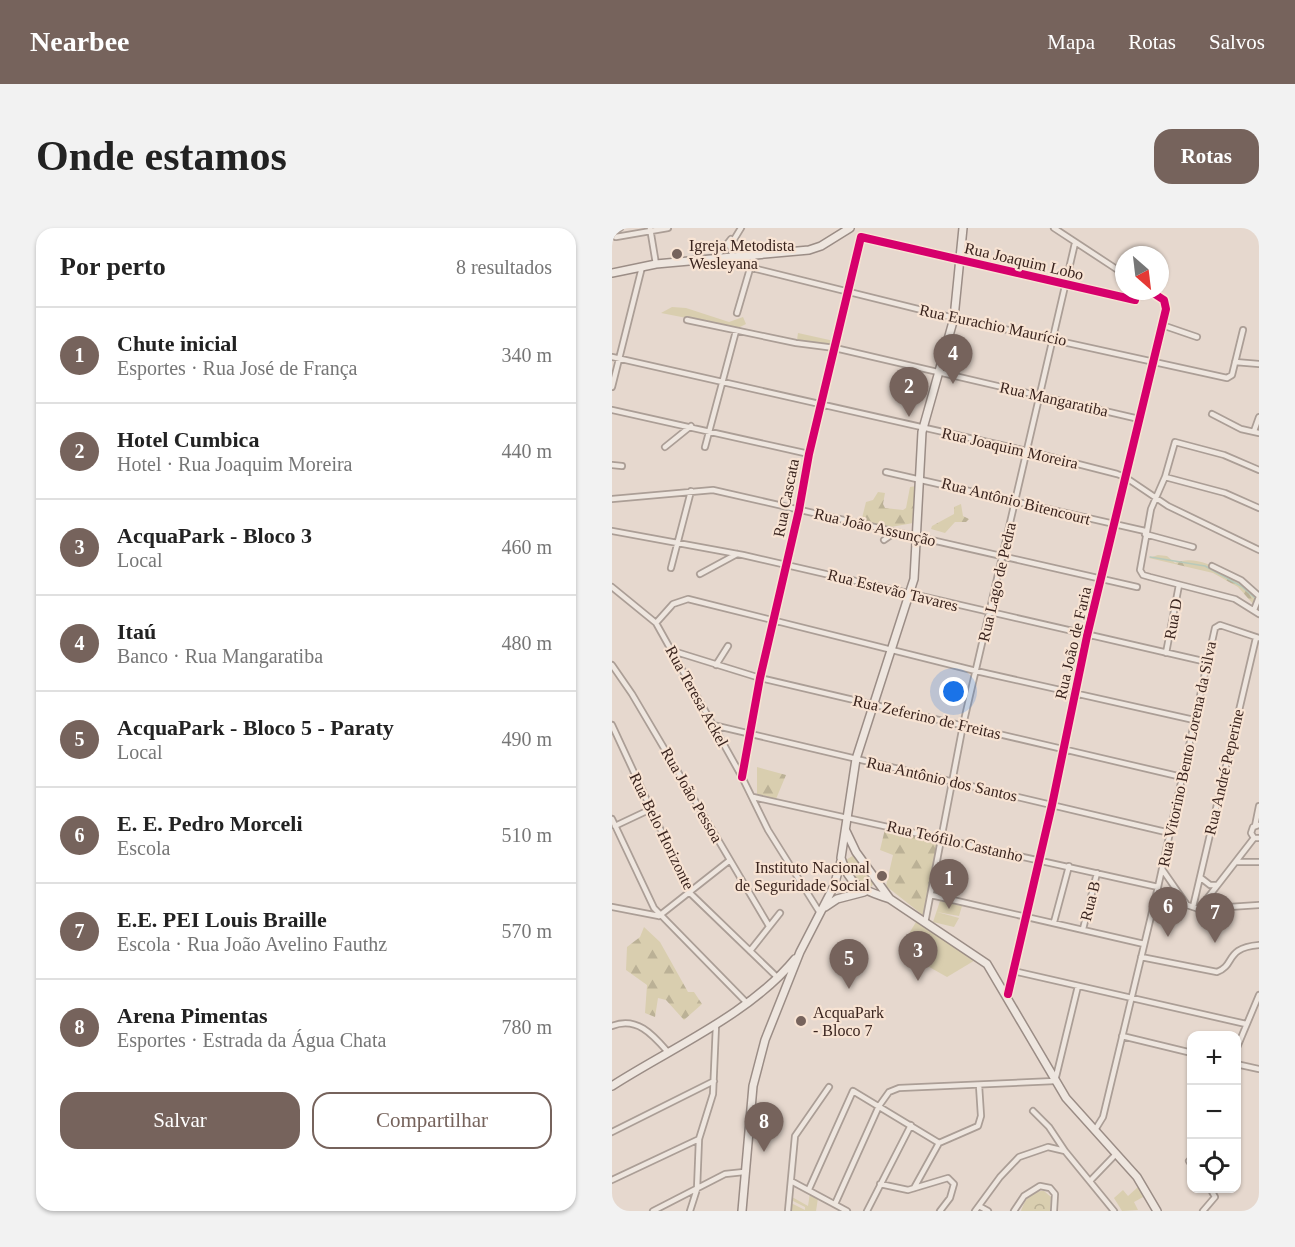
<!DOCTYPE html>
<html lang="pt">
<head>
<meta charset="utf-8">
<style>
  :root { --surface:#fff; --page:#f2f2f2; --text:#222; --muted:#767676; --line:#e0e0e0; --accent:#76635c }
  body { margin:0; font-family:Georgia,serif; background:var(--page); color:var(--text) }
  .controls { position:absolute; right:18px; bottom:18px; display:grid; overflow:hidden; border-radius:12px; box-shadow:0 2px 4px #0004 }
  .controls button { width:54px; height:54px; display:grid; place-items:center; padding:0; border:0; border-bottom:2px solid var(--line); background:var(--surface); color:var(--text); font:30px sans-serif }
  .compass { position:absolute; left:503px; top:18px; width:54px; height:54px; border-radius:50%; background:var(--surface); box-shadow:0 2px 4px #0004; rotate:152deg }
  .you { position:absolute; left:342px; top:464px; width:21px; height:21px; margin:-15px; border:4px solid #fff; border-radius:50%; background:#1a73e8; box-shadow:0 0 0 9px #1a73e833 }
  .badge { display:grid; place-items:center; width:39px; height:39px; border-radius:50%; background:var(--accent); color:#fff; font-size:20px; font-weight:700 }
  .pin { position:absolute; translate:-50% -50px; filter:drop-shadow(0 2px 3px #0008) }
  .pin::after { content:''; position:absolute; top:32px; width:21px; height:18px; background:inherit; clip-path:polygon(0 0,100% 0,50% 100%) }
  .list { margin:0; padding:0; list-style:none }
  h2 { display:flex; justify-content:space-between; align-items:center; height:78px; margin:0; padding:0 24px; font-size:26px }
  h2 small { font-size:20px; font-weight:400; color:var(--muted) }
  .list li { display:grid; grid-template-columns:39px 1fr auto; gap:18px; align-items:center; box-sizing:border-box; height:96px; padding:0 24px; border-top:2px solid var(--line) }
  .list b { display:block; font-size:22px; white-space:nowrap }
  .list p { margin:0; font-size:20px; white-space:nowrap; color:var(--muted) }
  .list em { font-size:20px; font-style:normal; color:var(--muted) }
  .actions { display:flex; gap:12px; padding:18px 24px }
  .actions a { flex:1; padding:14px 0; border:2px solid var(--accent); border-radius:18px; text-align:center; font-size:21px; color:var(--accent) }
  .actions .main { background:var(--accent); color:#fff }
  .icon { flex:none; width:33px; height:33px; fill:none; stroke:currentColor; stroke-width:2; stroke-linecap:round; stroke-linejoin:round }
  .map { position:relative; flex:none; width:647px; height:983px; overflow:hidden; border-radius:18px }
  header { display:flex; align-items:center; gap:36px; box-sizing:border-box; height:84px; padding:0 30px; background:var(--accent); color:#fff }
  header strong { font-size:28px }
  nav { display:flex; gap:33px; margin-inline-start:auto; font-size:21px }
  .intro { display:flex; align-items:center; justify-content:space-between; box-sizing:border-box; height:144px; padding:0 36px }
  h1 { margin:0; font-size:42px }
  .button { padding:15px 27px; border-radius:18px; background:var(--accent); color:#fff; font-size:21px; font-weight:700 }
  main { display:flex; gap:36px; padding:0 36px }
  aside { flex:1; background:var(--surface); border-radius:18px; box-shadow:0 2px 4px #0004 }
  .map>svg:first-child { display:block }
  .grass { fill:#d9ceaf }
  .forest { fill:url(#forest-firs) }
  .park { fill:url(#park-crowns) }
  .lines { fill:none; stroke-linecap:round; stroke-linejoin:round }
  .stream { stroke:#b8c9ba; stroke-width:1.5 }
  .street-casing { stroke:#ab9e96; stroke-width:8 }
  .secondary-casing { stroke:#9b8d86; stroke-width:10 }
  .street { stroke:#eee6df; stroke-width:4.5 }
  .secondary { stroke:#eee6df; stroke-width:7 }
  .cycleway-casing { stroke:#f7e3d3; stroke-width:11 }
  .cycleway { stroke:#d6006c; stroke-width:8 }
  .poi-dot { fill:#76635c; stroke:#f7e3d3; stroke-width:2 }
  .labels { text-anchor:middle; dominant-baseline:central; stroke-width:4.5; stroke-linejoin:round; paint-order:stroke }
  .poi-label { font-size:16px; fill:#3a241e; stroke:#f7e3d3; text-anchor:start }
  .street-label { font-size:16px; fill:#3a241e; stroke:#f7e3d3 }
</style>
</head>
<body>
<header>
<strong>Nearbee</strong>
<nav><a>Mapa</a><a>Rotas</a><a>Salvos</a></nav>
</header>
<div class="intro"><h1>Onde estamos</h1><a class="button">Rotas</a></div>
<main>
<aside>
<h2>Por perto<small>8 resultados</small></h2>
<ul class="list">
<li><span class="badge">1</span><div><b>Chute inicial</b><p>Esportes · Rua José de França</p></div><em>340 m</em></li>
<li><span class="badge">2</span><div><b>Hotel Cumbica</b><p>Hotel · Rua Joaquim Moreira</p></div><em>440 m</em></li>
<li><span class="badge">3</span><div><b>AcquaPark - Bloco 3</b><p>Local</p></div><em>460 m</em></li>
<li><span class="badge">4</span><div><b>Itaú</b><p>Banco · Rua Mangaratiba</p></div><em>480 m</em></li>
<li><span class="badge">5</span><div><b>AcquaPark - Bloco 5 - Paraty</b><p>Local</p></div><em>490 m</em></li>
<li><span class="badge">6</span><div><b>E. E. Pedro Morceli</b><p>Escola</p></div><em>510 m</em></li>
<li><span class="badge">7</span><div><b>E.E. PEI Louis Braille</b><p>Escola · Rua João Avelino Fauthz</p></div><em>570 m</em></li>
<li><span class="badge">8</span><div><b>Arena Pimentas</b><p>Esportes · Estrada da Água Chata</p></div><em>780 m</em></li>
</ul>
<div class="actions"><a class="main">Salvar</a><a>Compartilhar</a></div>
</aside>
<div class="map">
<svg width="647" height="983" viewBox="0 0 647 983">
  <defs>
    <pattern id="forest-firs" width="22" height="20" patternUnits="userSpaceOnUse" patternTransform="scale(1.5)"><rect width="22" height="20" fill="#d9ceaf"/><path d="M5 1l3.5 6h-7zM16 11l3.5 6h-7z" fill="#bbb196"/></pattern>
    <pattern id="park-crowns" width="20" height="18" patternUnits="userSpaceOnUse" patternTransform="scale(1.5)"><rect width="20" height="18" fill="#d9ceaf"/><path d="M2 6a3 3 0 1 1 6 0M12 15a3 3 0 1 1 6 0" fill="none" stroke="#bbb196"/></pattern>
  </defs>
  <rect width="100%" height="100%" fill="#e6d8ce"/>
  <path class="grass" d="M60,79L74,80L117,94L131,89L134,96L126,100L49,85Z
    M186,105L222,113L221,119L185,112Z
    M242,627L262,655L259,659L252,660L240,648L234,632Z
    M328,673L350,678L347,688L325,684L347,690L342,699L321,694Z
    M304,694L365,731L335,749L287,722Z
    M526,959L533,968L522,974L526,982L510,983L502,970L511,962L516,968Z
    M198,965L206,970L204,983H178L179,975L193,982V979L179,972L180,969L196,978Z"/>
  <path class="forest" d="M304,258L301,295L274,300L249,294L254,274L261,272L266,264L273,265L271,276L273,280L291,282L294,280L298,259Z
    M349,276L351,288L357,291L354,294H343L333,305L319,301L320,298L342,286V279Z
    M546,327L555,328L563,335C590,324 623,350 644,368L642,377L626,359L601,345L537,330Z
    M145,539L174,547L164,571L145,566Z
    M273,601L326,613L312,688L274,658L281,627L268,622Z
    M32,699L48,714L76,764H82L90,776L72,792L54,772L46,770L43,789L33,785L35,757L14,742L15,719L28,709Z"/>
  <path class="park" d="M432,963L439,969L438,983H409C413,971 418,963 432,963Z"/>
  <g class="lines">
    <path class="stream" d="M538,329L593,338L629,358L644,371"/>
    <g class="street-casing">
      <path id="street" d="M38,0L44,36
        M442,0L512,46
        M0,4L8,0
        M4,9L56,0
        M121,29L118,18L129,0
        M104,30L119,11
        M108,32L342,90L615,150L620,147L631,102
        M125,85L142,27
        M75,92L184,115L223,120L527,191
        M550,97L585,109
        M0,129L415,223L505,246L513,249L556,278L647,322
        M623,134L647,136
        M0,159L30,39
        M0,182L197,226
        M600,186L629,201L647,205
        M642,203L647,189
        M53,219L79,198
        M93,219L124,103
        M0,237L10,238
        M647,242L612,227L563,214L553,249L539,281L528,342L531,347L538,349L623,371L647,386
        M274,244L533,303
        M553,249L613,265L647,280
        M0,271L101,262L525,359
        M0,303L131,327L595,434
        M533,306L581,319
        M272,312L282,305
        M600,338L629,352L647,368
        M59,340L79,263
        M88,346L125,326
        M0,359L44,395L130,549L156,602L208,685
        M642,382L647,369
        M44,395L61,376L76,371L364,443L582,492
        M61,423L148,450L570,549
        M554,425L567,357
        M0,437L20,466L157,698
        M104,437L116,418
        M0,497L78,665L166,750
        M101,497L558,605
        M130,549L148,450L187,282L197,226L249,9L523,72
        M141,569L546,659
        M0,591L42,680L134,774
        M647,597L641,599L639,605L642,610H647
        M3,598L39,581
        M643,598L647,578
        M625,634H647
        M550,641L575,677L587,681L647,677
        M589,650L598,657H605
        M319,667L532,716
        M0,679L47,688
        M581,679L644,410
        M587,681L642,610
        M47,688L118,632
        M442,694L457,638
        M313,695L351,497L463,15
        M471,701L485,645
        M138,723L168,685
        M529,729L605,744C624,737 612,720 647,717
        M401,743L634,796
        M396,766L440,577L475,408L554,81L552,72L538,63
        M0,798C25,788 41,807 56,824
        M510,808L580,825
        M624,822L647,767
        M624,836L647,841
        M421,883L437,899L453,923
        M483,902L491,889L546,659L603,400L608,397L647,410
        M0,904L102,853
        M327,915L366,898L369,888L367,857
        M577,933L580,937
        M0,952L87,911
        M479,952L504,926
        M179,953L235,983
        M268,956L296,962L336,950L342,956L338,970L328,983
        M302,960L327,915
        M197,961L241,863L327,915
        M223,976L267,878L277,864L287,860L443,853L466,758
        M367,978L376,983
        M41,983L113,946L132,944
        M78,983L85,961L87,911L101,866L104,797
        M176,983L183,908L217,859
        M255,983L299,897
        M363,983L388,949L407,929L436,919L453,923L502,983
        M402,983L412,968L428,958L438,960L443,966L442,983
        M591,983L603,969L598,960"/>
    </g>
    <g class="secondary-casing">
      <path id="secondary" d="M0,45L44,36L197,22L209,18L238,0
        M234,603L244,624L278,671L375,736L454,870L525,949L545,983
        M278,671C252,662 238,660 229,630L244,531L302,351L310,204L342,90L351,0
        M213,679L225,671L252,664
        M0,858C59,820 138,786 183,731
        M130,983L141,858L153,812L188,724L222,658L229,633"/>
    </g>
    <use href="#street" class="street"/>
    <use href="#secondary" class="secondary"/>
    <g class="cycleway-casing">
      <path id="cycleway" d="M130,549L148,450L187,282L197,226L249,9L523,72
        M396,766L440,577L475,408L554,81L552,72L538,63"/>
    </g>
    <use href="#cycleway" class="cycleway"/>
  </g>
  <g class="poi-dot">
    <circle cx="65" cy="26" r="6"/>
    <circle cx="270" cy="648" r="6"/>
    <circle cx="189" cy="793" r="6"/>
  </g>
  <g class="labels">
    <g class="poi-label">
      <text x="77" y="17">Igreja Metodista<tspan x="77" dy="18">Wesleyana</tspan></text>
      <text x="258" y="639" text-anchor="end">Instituto Nacional<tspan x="258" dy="18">de Seguridade Social</tspan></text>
      <text x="201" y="784">AcquaPark<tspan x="201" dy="18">- Bloco 7</tspan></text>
    </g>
    <g class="street-label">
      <text transform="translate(412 33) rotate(13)">Rua Joaquim Lobo</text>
      <text transform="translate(381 97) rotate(12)">Rua Eurachio Maurício</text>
      <text transform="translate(442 171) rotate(13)">Rua Mangaratiba</text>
      <text transform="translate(398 220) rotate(13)">Rua Joaquim Moreira</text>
      <text transform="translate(174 270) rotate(-79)">Rua Cascata</text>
      <text transform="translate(404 273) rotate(14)">Rua Antônio Bitencourt</text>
      <text transform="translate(263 299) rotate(13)">Rua João Assunção</text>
      <text transform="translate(385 354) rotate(-77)">Rua Lago de Pedra</text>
      <text transform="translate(281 362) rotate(14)">Rua Estevão Tavares</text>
      <text transform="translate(561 391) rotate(-80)">Rua D</text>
      <text transform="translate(461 415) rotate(-77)">Rua João de Faria</text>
      <text transform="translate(85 468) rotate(61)">Rua Teresa Ackel</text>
      <text transform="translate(315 489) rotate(13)">Rua Zeferino de Freitas</text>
      <text transform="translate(575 526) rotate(-78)">Rua Vitorino Bento Lorena da Silva</text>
      <text transform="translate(612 544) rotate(-77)">Rua André Peperine</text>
      <text transform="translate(330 551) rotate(13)">Rua Antônio dos Santos</text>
      <text transform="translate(80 567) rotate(60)">Rua João Pessoa</text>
      <text transform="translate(50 603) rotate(64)">Rua Belo Horizonte</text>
      <text transform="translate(343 613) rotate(13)">Rua Teófilo Castanho</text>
      <text transform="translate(478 673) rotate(-76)">Rua B</text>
    </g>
  </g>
</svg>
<div class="controls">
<button>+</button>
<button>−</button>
<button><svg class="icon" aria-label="locate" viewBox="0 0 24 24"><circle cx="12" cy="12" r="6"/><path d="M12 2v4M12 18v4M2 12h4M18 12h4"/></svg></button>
</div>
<svg class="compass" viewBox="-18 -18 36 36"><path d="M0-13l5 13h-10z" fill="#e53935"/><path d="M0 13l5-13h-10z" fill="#767676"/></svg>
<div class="you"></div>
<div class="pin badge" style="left:337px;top:681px">1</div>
<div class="pin badge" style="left:297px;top:189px">2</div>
<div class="pin badge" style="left:306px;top:753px">3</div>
<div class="pin badge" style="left:341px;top:156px">4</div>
<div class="pin badge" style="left:237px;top:761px">5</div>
<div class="pin badge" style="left:556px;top:709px">6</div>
<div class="pin badge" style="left:603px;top:715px">7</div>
<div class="pin badge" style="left:152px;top:924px">8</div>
</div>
</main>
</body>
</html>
